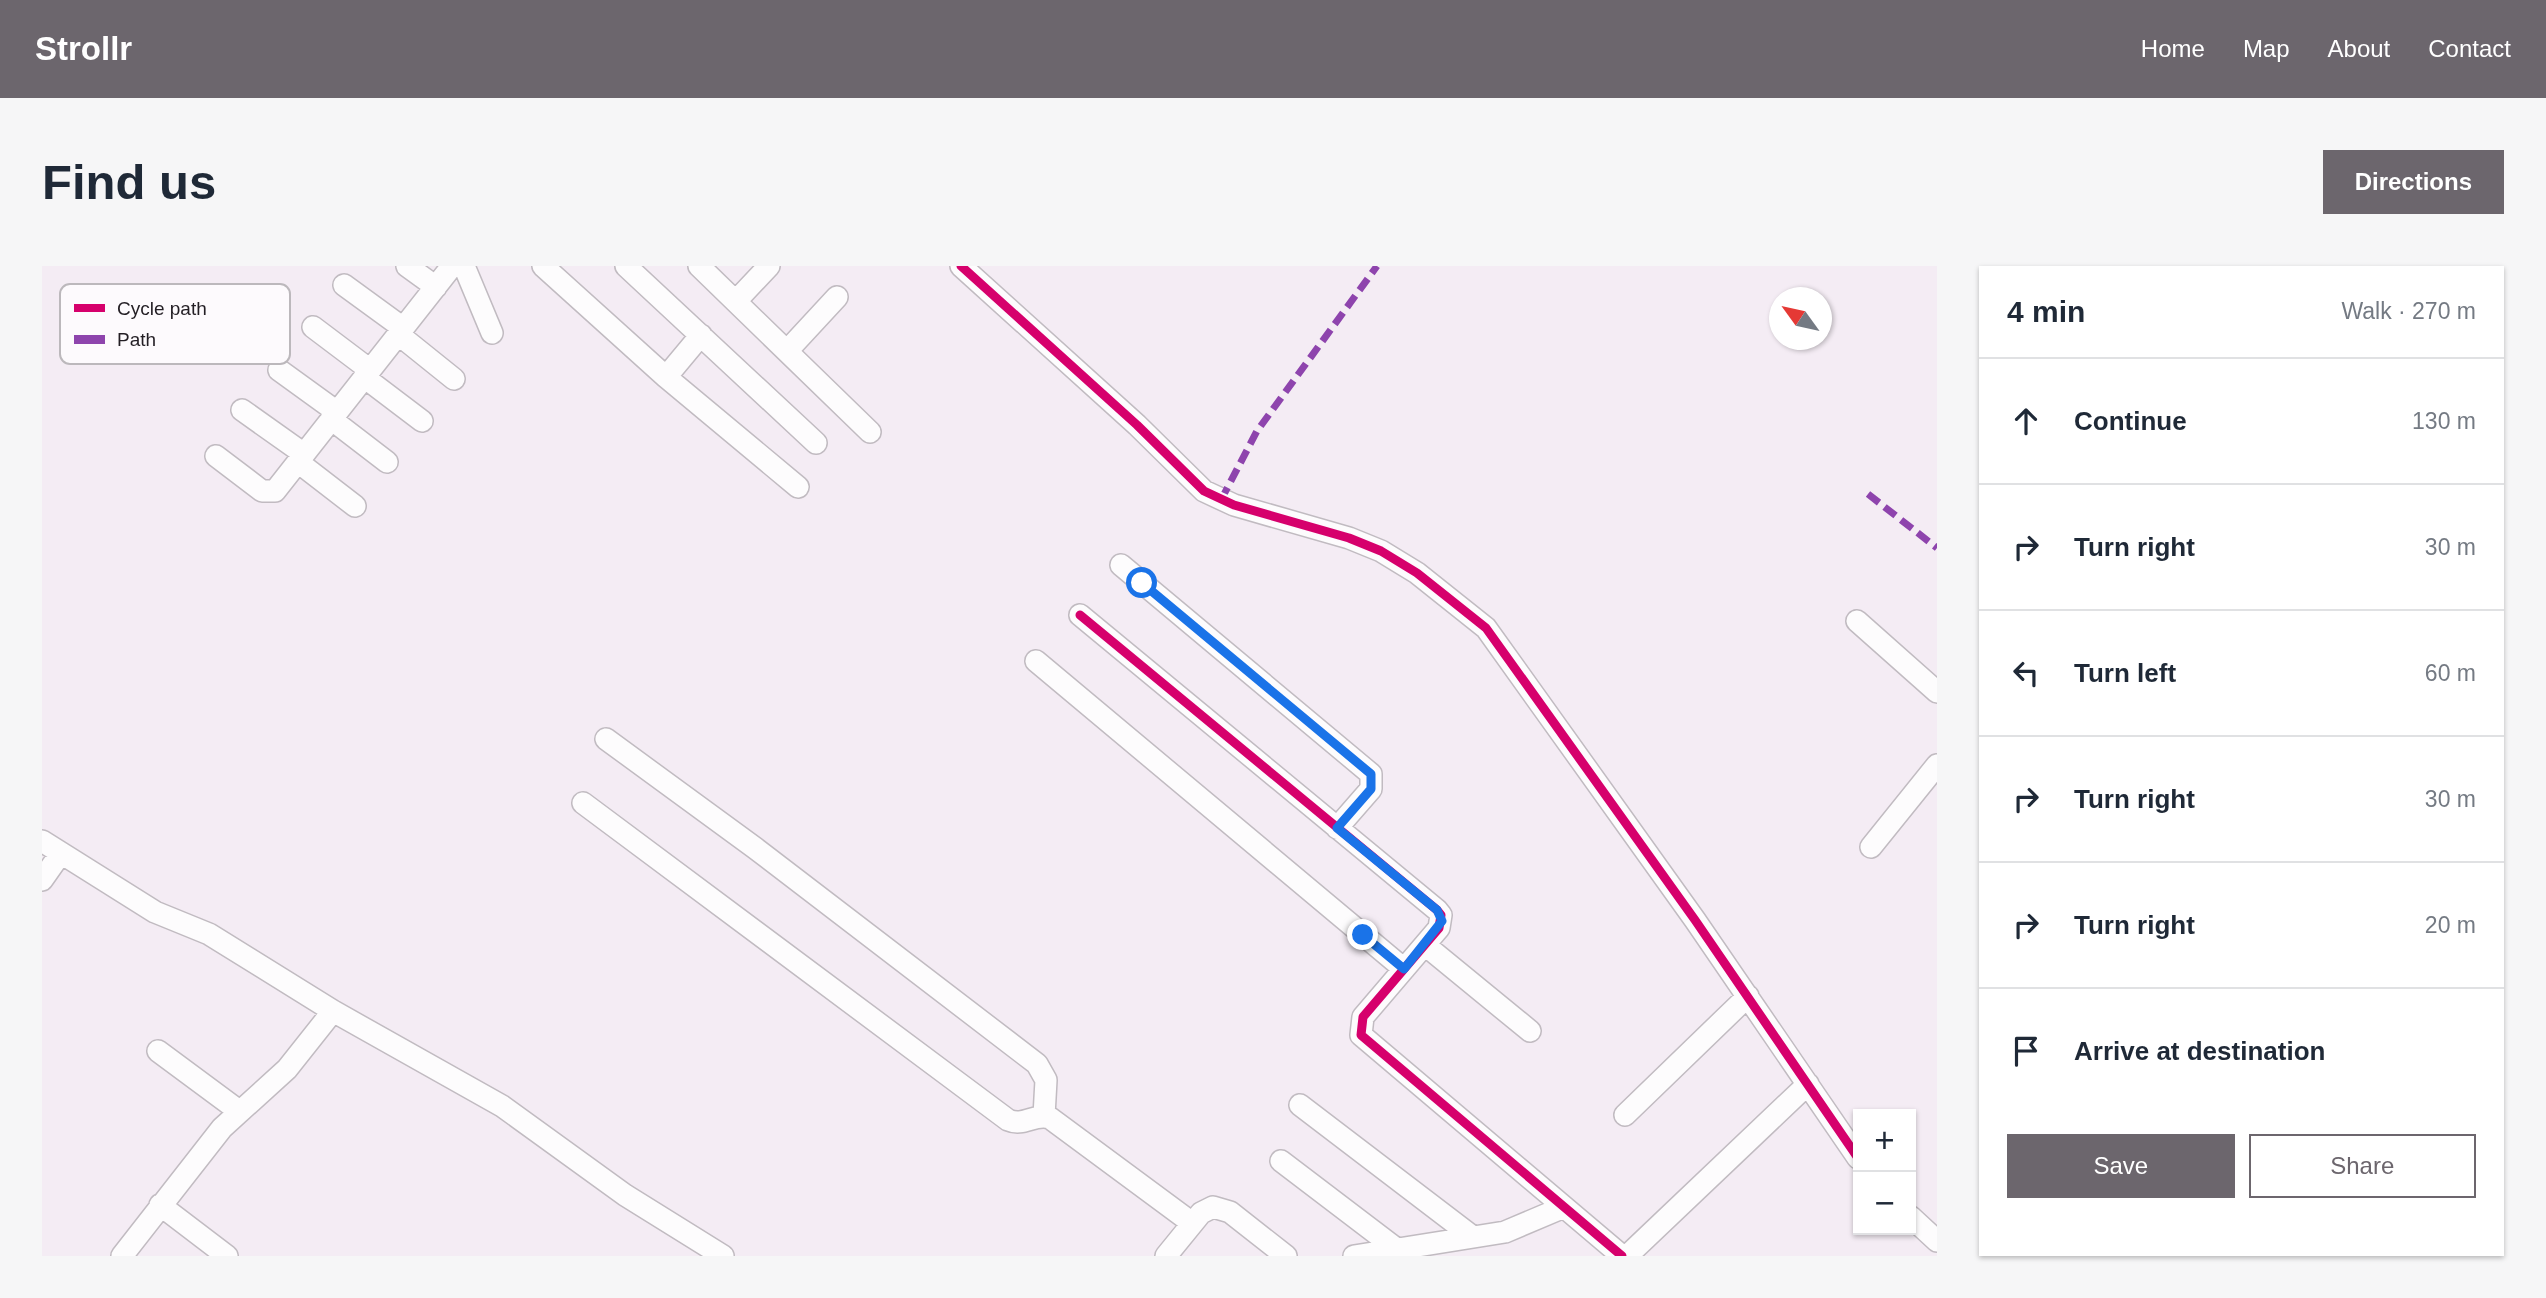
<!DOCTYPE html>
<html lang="en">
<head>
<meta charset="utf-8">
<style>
  :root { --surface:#fff; --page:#f6f6f7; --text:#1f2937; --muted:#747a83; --line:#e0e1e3; --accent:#6c666d }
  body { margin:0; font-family:Helvetica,sans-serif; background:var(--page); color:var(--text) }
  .controls { position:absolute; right:21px; bottom:21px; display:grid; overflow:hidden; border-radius:0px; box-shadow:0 2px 5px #0004 }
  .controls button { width:63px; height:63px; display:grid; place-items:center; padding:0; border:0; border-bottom:2px solid var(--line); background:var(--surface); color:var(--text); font:35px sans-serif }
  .compass { position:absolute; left:1727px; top:21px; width:63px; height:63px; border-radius:50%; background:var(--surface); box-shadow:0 2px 5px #0004; rotate:303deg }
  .stop { position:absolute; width:21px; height:21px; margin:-16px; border:5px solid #1a73e8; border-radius:50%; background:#fff }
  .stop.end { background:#1a73e8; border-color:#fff; box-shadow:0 2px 7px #0008 }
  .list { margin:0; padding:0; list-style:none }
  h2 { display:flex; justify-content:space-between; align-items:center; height:91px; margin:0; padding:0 28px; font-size:30px }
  h2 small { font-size:23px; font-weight:400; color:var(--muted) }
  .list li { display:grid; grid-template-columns:46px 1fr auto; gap:21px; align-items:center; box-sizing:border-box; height:126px; padding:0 28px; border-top:2px solid var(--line) }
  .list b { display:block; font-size:26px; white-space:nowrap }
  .list em { font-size:23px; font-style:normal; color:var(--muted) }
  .actions { display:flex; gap:14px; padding:21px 28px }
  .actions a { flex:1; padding:16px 0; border:2px solid var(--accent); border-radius:0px; text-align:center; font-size:24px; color:var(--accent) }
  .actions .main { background:var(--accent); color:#fff }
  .icon { flex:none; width:38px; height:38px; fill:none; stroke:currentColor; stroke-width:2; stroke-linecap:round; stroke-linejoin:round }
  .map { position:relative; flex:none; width:1895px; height:990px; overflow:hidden; border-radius:0px }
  header { display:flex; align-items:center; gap:42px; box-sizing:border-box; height:98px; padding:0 35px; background:var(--accent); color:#fff }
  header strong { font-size:33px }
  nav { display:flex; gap:38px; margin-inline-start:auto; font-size:24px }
  .intro { display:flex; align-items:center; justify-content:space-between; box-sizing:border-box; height:168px; padding:0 42px }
  h1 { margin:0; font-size:49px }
  .button { padding:18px 32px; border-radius:0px; background:var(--accent); color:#fff; font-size:24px; font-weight:700 }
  main { display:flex; gap:42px; padding:0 42px }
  aside { flex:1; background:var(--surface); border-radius:0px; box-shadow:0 2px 5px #0004 }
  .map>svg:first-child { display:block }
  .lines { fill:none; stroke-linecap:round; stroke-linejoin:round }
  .minor-casing { stroke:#c1bbc1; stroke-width:24 }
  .minor { stroke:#fdfcfd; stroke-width:21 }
  .quiet { stroke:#8e44ad; stroke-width:7; stroke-dasharray:14 7; stroke-linecap:butt }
  .cycleway-casing { stroke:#fdfafd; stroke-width:13 }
  .cycleway { stroke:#d6006c; stroke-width:9 }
  .route { stroke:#1a73e8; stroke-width:9 }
  .key { fill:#fdfafd; stroke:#bcb8bc; stroke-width:2 }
  .key-label { font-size:19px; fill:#231e24 }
</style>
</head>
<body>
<header>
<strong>Strollr</strong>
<nav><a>Home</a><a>Map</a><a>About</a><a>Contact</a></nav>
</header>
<div class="intro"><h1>Find us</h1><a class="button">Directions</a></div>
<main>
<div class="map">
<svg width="1895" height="990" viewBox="0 0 1895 990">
  <rect width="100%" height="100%" fill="#f4ecf4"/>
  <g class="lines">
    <g class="minor-casing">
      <path id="minor" d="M365,0L394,21
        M422,0L450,67
        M501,0L624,111L756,221
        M584,0L774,177
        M657,0L828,166
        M919,0L1095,159L1162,225L1192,239L1307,272L1339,285L1375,307L1444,362L1653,654L1816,892
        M302,19L361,62
        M694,35L727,0
        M271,61L328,104
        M356,68L412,113
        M745,85L795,31
        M237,104L295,146
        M322,111L380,155
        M624,111L659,69
        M200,144L262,188
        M289,153L345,196
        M174,190L220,225H233L410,0
        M256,196L313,240
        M1079,299L1329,508V523L1295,562
        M1038,349L1395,644L1399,649L1397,662L1321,751L1319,769L1580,990
        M1815,355L1895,426
        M994,395L1362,703
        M564,473L713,582L995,798L1004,814L1002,850
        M541,537L966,854C982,861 992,847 1008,852L1150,957
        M0,575L113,646L167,668L291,745L460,840L583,929L681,990
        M1829,581L1895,499
        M0,614L19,587
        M1383,679L1488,765
        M116,785L197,845
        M1258,839L1431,971
        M1583,849L1706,730
        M1239,895L1356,984
        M118,939L185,990
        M1869,951L1895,975
        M80,990L180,862L245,803L291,745
        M1124,990L1159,947L1171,941L1188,946L1244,990
        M1312,990L1463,966L1522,941
        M1585,990L1766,818"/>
    </g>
    <use href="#minor" class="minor"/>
    <path class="quiet" d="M1826,228L1895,282
      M1179,234L1215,165L1335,0"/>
    <g class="cycleway-casing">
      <path id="cycleway" d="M919,0L1095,159L1162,225L1192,239L1307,272L1339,285L1375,307L1444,362L1653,654L1816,892
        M1038,349L1395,644L1399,649L1397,662L1321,751L1319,769L1580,990"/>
    </g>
    <use href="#cycleway" class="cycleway"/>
  </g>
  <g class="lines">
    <path class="route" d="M1100,317L1329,508V523L1295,562L1395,644L1400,655L1362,703L1321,669"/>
  </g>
  <rect x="18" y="18" width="230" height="80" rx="10" class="key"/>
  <rect x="32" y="38" width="31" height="8" fill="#d6006c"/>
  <rect x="32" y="69" width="31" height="9" fill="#8e44ad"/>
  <g class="key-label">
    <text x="75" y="49">Cycle path</text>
    <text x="75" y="80">Path</text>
  </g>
</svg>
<div class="controls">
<button>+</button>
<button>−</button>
</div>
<svg class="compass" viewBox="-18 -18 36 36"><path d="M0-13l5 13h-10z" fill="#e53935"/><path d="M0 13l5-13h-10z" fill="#747a83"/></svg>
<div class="stop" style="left:1100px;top:317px"></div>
<div class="stop end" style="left:1321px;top:669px"></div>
</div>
<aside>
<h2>4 min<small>Walk · 270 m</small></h2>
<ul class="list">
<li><svg class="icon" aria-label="ahead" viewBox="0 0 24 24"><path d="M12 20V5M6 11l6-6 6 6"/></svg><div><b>Continue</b></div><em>130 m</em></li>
<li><svg class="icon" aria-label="right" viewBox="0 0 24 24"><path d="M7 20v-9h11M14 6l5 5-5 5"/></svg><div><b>Turn right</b></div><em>30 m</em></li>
<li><svg class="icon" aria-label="left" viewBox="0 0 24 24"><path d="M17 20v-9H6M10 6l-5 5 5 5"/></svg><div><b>Turn left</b></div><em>60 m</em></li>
<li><svg class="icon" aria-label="right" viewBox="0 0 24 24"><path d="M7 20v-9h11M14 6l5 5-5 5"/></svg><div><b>Turn right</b></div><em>30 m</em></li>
<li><svg class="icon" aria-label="right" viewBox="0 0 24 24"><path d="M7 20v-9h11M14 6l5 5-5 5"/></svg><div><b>Turn right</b></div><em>20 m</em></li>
<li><svg class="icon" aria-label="arrive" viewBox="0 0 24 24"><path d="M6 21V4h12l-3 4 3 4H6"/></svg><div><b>Arrive at destination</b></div></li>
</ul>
<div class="actions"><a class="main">Save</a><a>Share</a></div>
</aside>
</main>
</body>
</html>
